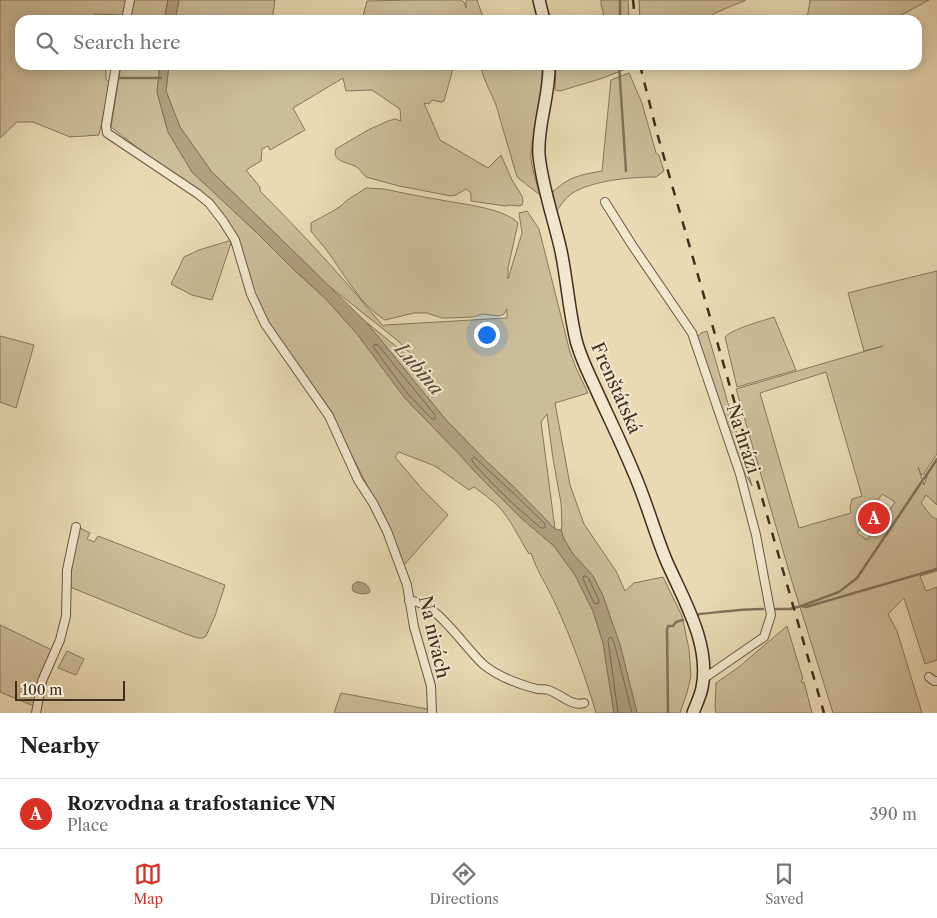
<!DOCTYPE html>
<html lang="en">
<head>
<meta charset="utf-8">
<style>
  :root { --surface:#fff; --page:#f2f2f2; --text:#222; --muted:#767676; --line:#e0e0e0; --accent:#d93025 }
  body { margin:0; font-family:"Libre Caslon Text",serif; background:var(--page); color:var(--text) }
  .scale { position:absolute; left:15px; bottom:12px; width:110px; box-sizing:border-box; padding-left:5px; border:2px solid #412d21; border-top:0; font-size:14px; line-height:18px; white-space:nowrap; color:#412d21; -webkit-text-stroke:4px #f1e7ce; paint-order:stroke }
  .you { position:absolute; left:486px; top:334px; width:18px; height:18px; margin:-12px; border:4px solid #fff; border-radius:50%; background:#1a73e8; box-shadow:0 0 0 8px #1a73e833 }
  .badge { display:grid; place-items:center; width:32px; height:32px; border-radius:50%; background:var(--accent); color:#fff; font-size:16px; font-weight:700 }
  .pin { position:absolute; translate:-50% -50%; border:2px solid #fff; box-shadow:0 1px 5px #0006 }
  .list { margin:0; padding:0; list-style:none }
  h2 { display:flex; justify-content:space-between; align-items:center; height:65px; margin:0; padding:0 20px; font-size:21px }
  h2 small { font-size:16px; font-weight:400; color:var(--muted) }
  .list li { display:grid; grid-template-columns:32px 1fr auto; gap:15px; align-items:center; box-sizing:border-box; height:70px; padding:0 20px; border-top:1px solid var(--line) }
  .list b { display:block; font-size:19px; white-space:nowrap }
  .list p { margin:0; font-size:16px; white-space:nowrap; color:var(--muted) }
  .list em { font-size:16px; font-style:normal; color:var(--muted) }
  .icon { flex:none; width:28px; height:28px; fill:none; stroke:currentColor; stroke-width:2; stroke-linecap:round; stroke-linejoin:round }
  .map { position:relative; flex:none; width:937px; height:713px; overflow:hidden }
  .search { position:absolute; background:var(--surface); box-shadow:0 2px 12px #0003; left:15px; right:15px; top:15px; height:55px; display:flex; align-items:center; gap:12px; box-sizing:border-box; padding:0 18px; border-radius:15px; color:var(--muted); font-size:19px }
  .sheet { height:135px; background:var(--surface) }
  nav { display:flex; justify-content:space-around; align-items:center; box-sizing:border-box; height:70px; border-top:1px solid var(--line); background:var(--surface); font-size:14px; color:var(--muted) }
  nav a { display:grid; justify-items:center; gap:2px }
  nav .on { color:var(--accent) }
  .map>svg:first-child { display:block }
  .green { fill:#ccbd9a; stroke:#86755e; fill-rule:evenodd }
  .water { fill:#b09f81; stroke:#84715b }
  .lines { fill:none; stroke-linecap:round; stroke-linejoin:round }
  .shore { stroke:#786651; stroke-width:1 }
  .stream { stroke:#84715b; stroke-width:2.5 }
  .minor-casing { stroke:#6b5846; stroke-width:10 }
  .secondary-casing { stroke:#412d21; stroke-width:14 }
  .minor { stroke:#f1e7ce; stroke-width:8 }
  .secondary { stroke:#f1e7ce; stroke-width:11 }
  .rail { stroke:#412d21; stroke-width:2.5; stroke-dasharray:9 9; stroke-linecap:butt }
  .labels { text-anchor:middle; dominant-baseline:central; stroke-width:4; stroke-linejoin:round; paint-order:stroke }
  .street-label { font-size:18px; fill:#412d21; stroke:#f1e7ce }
  .water-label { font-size:19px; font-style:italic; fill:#5d4a39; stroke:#f1e7ce }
</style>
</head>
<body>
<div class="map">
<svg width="937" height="713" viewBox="0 0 937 713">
  <rect width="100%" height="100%" fill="#e9dab3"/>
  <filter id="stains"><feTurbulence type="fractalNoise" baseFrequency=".004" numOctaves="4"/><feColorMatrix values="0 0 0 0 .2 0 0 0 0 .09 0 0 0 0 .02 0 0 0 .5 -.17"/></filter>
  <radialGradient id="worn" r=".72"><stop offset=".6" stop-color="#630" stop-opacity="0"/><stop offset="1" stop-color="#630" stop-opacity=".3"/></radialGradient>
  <path class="green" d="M0,0H127L124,15L94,14L93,20H20V65H106V79L110,84L99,135L70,137L33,122H17L0,138Z
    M133,0H168L164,20H129Z
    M179,0H275L272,20H175Z
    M413,0H460L464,2L466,8V1L467,0H477L484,20H467V17L465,20H362L367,1Z
    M601,0H628L629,20H605L601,4Z
    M639,0H746L715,13L704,20H640Z
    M810,0H929L892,20H804L808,13Z
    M121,65H160L157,92L168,132L192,172L256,232L292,268L326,299L358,335L404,397L460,455L477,474L520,517L554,546L575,575L593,611L603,643L614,713H596C585,675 571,638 555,603C547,586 537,571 531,553L529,554C519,538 511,520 499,507C491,499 482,493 474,487L469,490L435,466L399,452L395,457L422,489L448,515L404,565L390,530L348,448L332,412L267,322L253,293L238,240L213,202L153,160L111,127Z
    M169,65H454L444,101L441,102L432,100L429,104L424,103L440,140L488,168L501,155L512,180L522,196L523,201L522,205L519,206L509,205L505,206L471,201V193L466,189L456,195L451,196L399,186L366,177C363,174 361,171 358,168C351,162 331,163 336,149L368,130L388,121L395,119L401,121L400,109L372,90L346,91L343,78L293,108L305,130L270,150L268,146L262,149L261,161L246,170L260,187V191C303,234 344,279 383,326L385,325L507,318V309L504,314L499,316L483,314L473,317L448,318H442L427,313H414L385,320C360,305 345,275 328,252C323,245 316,238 311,231V223L333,211L341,206L346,201L366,188L384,189C403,193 422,197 441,200C461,204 504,208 518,223L508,268V279L522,233L519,213L527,211L539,229L570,352L576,368L588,393L555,403L570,485L584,524L616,571L625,591L634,583L663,577L682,616L689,649L691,676L687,693L680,713H637L620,645L603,596L593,576L573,554L564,539L561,530L562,525L561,503L553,459L547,414L541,422L555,529L515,488L486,461L446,420L366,322L430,374L397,340L329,286L211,171L180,127L166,91Z
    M480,65H542C544,95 533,124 531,154C530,164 537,184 540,195L517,177L496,105L484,78Z
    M556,65H631L628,68L603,78L560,91L555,90Z
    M629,73L642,103L656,153L659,155L664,171L656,177C632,177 592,180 571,194C564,199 561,206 555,212L551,193C557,189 561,184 567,181C577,175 591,173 602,171L611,80Z
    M232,240L212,300L192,295L171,284L184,257L199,250Z
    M937,271V454L923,475L921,474L918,467L924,485L928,474L937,461V505L926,495L921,503L932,517L937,519V571L920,576L926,591L937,587V660L925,664L904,598L888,614L897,631L922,713H833L806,626L793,585L736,389L883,346L864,351L848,293L875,286ZM826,372L862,496L852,499L850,508L851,513L799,528L760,393ZM882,494L895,502L876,529H875L867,540L857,533L865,522L864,521Z
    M774,317L796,370L737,387L725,337C732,329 762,321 774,317Z
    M707,331L752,486L734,453L696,338L701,333Z
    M0,336L34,345L16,408L0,402Z
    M78,527L90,533L87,539L94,542L98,536L225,585L215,616L206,636C200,641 193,636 186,634L70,587L72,557Z
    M0,625L52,650L34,706L0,692Z
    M787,626L803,679L801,680L802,683L804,682L812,713H716L715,707L716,683L739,667Z
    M67,651L84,659L76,675L58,668Z
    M341,693L427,709L428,713H334Z"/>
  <path class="water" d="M168,0H179L175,20H164Z
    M160,65H169L166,91L180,127L211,171L366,322L446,420L486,461L515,488L555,529L561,530L564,539L573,554L593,576L603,596L620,645L637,713H614L603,643L593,611L575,575L554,546L520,517L477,474L460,455L404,397L358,335L326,299L292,268L256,232L192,172L168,132L157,92Z
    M357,582C363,581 370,586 370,592C365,595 358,594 353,591C351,586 353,583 357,582Z"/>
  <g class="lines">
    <path class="shore" d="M375,344L378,345L435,415V419H432L407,393L374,348Z
      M474,457L511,491L545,524V528H541C517,508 492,485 472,461V459Z
      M584,576H586L589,579L599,601L598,604L594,603L583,579Z
      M618,713L608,640L610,637L612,638L615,646L632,713"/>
    <path class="stream" d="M620,20V0
      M619,65L626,171
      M118,78H161
      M801,606L806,607L937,569
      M775,609H790L801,606L839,592L857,578L937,459
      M696,615L700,614C721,612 742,609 763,609
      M668,713L667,630L668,626H673L676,622L683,620"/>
    <g class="minor-casing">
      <path id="minor" d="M126,20L130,0
        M116,65L106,126L107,133L198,194L209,203L223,221L235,240L251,294L265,324L329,416L358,480L373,503L387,531L407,585L414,627L431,686L432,713
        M605,202L632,245L692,333L740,474L756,535L771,615L764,637L703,679
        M409,601C434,598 467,651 484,665C499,677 518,684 537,689C541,689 545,689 548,690C560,693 571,707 584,703
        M929,677L934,681H937
        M36,713L42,681L60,640L66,616L67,570L76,527"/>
    </g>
    <g class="secondary-casing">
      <path id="secondary" d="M539,0L544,20
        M549,65C550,95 537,125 539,155C542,187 554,219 561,251C567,280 569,311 576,340C580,356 587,370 594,385C607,414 621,442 633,471C646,500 654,531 666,560C683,599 711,644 702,688C700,697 696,705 693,713"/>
    </g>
    <use href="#minor" class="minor"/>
    <use href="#secondary" class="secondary"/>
    <path class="rail" d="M633,0L635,20
      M640,65L657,133L824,713"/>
  </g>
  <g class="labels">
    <g class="street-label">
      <text transform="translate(616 388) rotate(66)">Frenštátská</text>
      <text transform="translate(743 439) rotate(72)">Na hrázi</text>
      <text transform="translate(434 637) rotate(77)">Na nivách</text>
    </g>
    <g class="water-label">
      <text transform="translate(419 369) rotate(49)">Lubina</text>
    </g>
  </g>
  <rect width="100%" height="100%" filter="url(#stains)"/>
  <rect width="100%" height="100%" fill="url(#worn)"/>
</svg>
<div class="scale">100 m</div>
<div class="you"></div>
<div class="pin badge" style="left:874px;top:518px">A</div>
<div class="search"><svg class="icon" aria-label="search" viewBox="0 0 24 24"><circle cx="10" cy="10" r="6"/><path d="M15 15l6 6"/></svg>Search here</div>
</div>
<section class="sheet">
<h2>Nearby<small></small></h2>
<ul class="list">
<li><span class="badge">A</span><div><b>Rozvodna a trafostanice VN</b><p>Place</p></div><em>390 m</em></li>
</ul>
</section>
<nav>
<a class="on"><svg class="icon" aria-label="map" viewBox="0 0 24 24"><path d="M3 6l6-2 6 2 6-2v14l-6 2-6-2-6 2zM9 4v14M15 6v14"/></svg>Map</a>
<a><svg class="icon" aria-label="directions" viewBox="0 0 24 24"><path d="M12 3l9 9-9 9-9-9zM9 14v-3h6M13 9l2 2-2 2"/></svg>Directions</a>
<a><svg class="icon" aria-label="saved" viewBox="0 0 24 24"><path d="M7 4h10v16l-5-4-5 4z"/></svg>Saved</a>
</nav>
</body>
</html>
